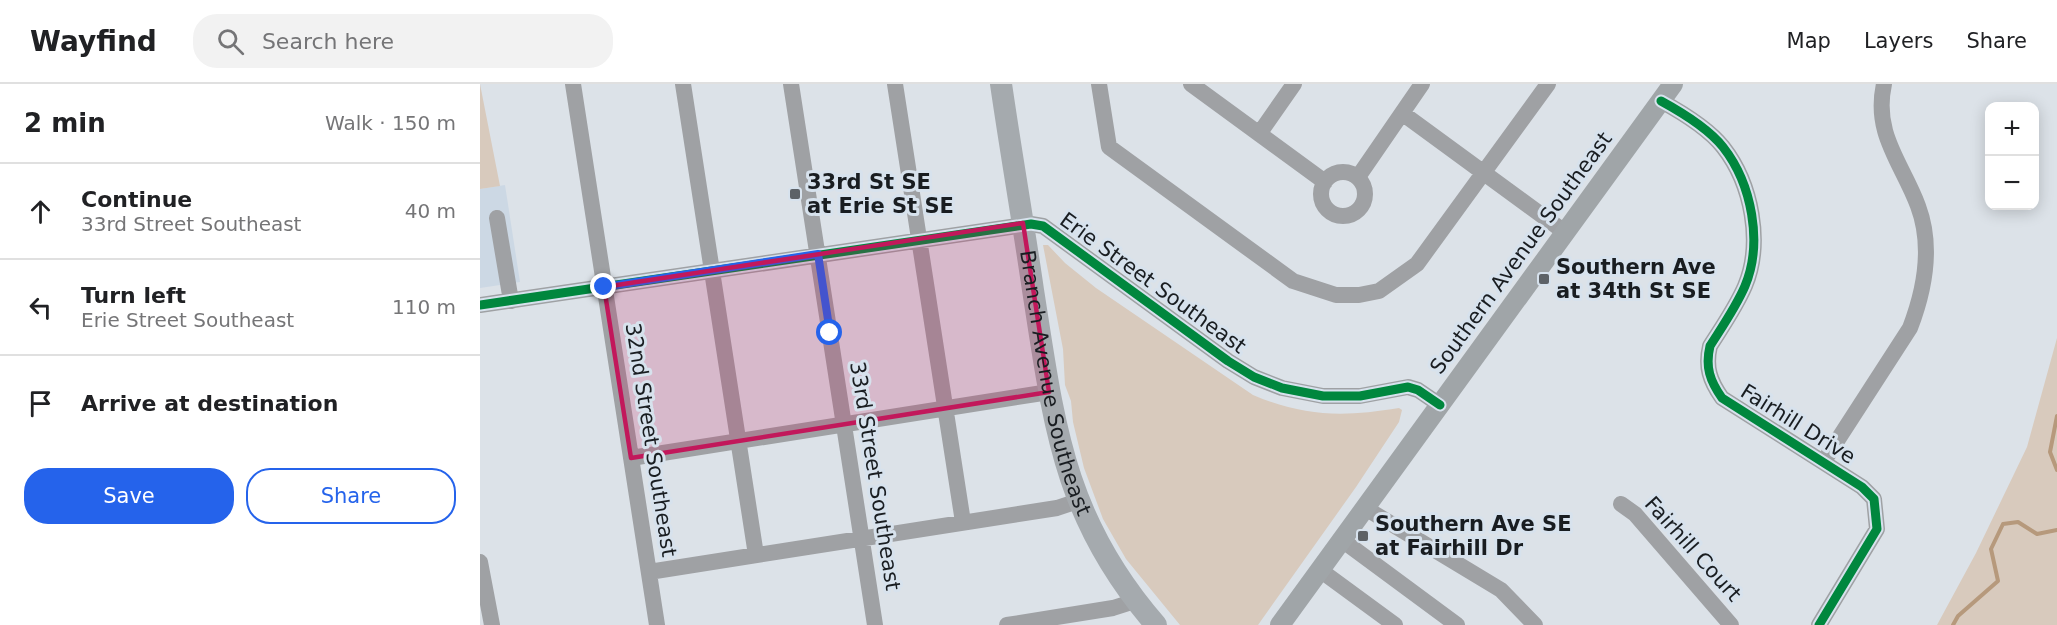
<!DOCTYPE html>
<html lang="en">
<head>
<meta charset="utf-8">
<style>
  :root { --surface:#fff; --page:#f2f2f2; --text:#202124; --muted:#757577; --line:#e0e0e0; --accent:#2563eb }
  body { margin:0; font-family:"DejaVu Sans",sans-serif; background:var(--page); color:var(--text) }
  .controls { position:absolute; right:18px; top:18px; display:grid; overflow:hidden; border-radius:12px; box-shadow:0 3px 15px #0003 }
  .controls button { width:54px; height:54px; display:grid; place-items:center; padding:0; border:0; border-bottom:2px solid var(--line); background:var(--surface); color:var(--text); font:30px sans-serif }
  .stop { position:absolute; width:18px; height:18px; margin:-14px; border:4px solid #2563eb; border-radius:50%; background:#fff }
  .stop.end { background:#2563eb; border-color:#fff; box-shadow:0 2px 6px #0008 }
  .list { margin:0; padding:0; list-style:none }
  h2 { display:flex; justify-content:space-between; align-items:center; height:78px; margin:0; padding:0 24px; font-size:26px }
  h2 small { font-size:20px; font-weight:400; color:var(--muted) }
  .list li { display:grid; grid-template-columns:39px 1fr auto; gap:18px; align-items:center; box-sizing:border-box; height:96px; padding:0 24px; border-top:2px solid var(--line) }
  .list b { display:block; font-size:22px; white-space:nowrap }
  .list p { margin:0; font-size:20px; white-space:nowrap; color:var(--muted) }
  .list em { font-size:20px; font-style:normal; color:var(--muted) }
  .actions { display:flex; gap:12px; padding:18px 24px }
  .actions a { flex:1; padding:14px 0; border:2px solid var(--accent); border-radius:24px; text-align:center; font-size:21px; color:var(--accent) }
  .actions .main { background:var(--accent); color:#fff }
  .icon { flex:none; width:33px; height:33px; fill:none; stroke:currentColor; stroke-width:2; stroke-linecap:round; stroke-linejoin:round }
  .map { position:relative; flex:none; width:1577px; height:541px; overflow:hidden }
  header { display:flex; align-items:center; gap:36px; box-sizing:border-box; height:84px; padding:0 30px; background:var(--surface); border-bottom:2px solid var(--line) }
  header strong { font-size:28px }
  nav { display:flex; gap:33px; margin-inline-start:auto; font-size:21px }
  .search { width:420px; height:54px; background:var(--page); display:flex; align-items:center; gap:15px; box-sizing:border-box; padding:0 21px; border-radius:24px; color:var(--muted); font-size:22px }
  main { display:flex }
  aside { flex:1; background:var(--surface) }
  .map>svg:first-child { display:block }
  .built { fill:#ccd8e4 }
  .green { fill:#d8cabd }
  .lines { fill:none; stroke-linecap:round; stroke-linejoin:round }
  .stream { stroke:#b6997c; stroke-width:4 }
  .minor { stroke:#9fa1a4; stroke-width:16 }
  .major { stroke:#a0a5a8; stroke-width:20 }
  .highway { stroke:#a5aaae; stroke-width:22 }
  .cycleway-casing { stroke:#d7e2ed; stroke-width:13 }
  .cycleway { stroke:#00873e; stroke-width:9 }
  .route { stroke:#2563eb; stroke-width:8 }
  .marked { fill:#c2185b; fill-opacity:0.2; stroke:#c2185b; stroke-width:4.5; stroke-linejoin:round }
  .poi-dot { fill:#5d6267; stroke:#d7e2ed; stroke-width:2 }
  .labels { text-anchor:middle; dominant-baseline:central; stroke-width:6; stroke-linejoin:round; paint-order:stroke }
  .poi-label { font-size:21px; font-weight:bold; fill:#191d21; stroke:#d7e2ed; text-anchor:start }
  .street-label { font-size:21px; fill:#191d21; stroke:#d7e2ed }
</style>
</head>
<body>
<header>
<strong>Wayfind</strong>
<div class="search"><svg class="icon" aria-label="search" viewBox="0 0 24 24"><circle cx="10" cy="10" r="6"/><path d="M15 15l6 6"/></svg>Search here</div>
<nav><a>Map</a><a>Layers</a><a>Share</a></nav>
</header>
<main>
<aside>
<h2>2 min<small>Walk · 150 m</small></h2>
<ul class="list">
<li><svg class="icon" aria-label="ahead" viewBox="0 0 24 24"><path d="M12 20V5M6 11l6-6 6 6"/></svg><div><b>Continue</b><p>33rd Street Southeast</p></div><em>40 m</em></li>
<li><svg class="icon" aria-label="left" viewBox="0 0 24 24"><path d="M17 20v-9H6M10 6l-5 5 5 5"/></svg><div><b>Turn left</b><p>Erie Street Southeast</p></div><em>110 m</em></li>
<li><svg class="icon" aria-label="arrive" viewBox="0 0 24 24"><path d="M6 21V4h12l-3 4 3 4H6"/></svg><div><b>Arrive at destination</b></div></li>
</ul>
<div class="actions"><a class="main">Save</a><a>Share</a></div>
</aside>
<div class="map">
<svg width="1577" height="541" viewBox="0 0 1577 541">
  <rect width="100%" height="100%" fill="#dce2e8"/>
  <path class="built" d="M25,101L40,198L0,204V105Z"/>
  <path class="green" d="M0,0L20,102L0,105Z
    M563,161H568L585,179L616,204L773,311C825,333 864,333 919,324L922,326L919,338L876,403L778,541H700L646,475L623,435L604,384L593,338L591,317L585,301L583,265Z
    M1577,254V541H1457L1496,469L1547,363Z"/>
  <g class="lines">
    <path class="stream" d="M1577,332L1570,368L1577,386
      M1473,541L1478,532L1518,497L1511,465L1523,440L1538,438L1557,450L1577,446"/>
    <path class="minor" d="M93,0L177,541
      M203,0L276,471
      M311,0L395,541
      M415,0L483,438
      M619,0L629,63L813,197L856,211H879L899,207L937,180L1068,0
      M711,0L845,98
      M1181,17C1203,29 1228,44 1243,63C1272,100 1283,159 1265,202C1256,223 1242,243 1230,262C1225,283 1230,297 1242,314L1382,403L1394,415L1397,445L1339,541
      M922,29L1086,149
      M779,50L814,0
      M841 110a22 22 0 1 1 44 0a22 22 0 1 1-44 0Z
      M878,93L942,0
      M17,134L31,217
      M0,221L551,140L563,142L748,277L774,293L802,304L843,312H880L928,303L938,306L960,321
      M151,374L569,308
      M1344,377L1430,244C1445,205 1453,162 1438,122C1422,79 1393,50 1404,0
      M1141,420L1155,430L1251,541
      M885,424L1021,506L1055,541
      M862,456L977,541
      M0,478L12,541
      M840,486L915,541
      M169,488L577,424L598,417
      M527,541L633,524L655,517"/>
    <path class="major" d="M800,541L1193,0"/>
    <path class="highway" id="s1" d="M521,0C531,69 543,137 553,206C574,340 583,434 676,541"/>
    <g class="cycleway-casing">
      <path id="cycleway" d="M1181,17C1203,29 1228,44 1243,63C1272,100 1283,159 1265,202C1256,223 1242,243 1230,262C1225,283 1230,297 1242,314L1382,403L1394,415L1397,445L1339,541
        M0,221L551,140L563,142L748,277L774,293L802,304L843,312H880L928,303L938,306L960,321"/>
    </g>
    <use href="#cycleway" class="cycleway"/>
  </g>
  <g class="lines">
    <path class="route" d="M124,203L338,170L350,249"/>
  </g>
  <path class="marked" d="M543,139L569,308L151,374L124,203Z"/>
  <g class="poi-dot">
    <rect x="309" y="104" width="12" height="12" rx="3"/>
    <rect x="1058" y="189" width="12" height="12" rx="3"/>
    <rect x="877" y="446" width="12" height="12" rx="3"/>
  </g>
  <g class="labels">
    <g class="poi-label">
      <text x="327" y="98">33rd St SE<tspan x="327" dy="24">at Erie St SE</tspan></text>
      <text x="1076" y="183">Southern Ave<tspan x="1076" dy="24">at 34th St SE</tspan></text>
      <text x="895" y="440">Southern Ave SE<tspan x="895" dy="24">at Fairhill Dr</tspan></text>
    </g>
    <g class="street-label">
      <text transform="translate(1041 169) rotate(-54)">Southern Avenue Southeast</text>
      <text transform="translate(673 199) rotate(36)">Erie Street Southeast</text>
      <text stroke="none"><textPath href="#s1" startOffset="304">Branch Avenue Southeast</textPath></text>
      <text transform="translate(1318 340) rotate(32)">Fairhill Drive</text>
      <text transform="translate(171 356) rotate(81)">32nd Street Southeast</text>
      <text transform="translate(395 392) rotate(81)">33rd Street Southeast</text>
      <text transform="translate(1213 465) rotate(48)">Fairhill Court</text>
    </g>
  </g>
</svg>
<div class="controls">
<button>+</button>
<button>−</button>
</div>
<div class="stop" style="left:350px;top:249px"></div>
<div class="stop end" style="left:124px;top:203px"></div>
</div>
</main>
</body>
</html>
